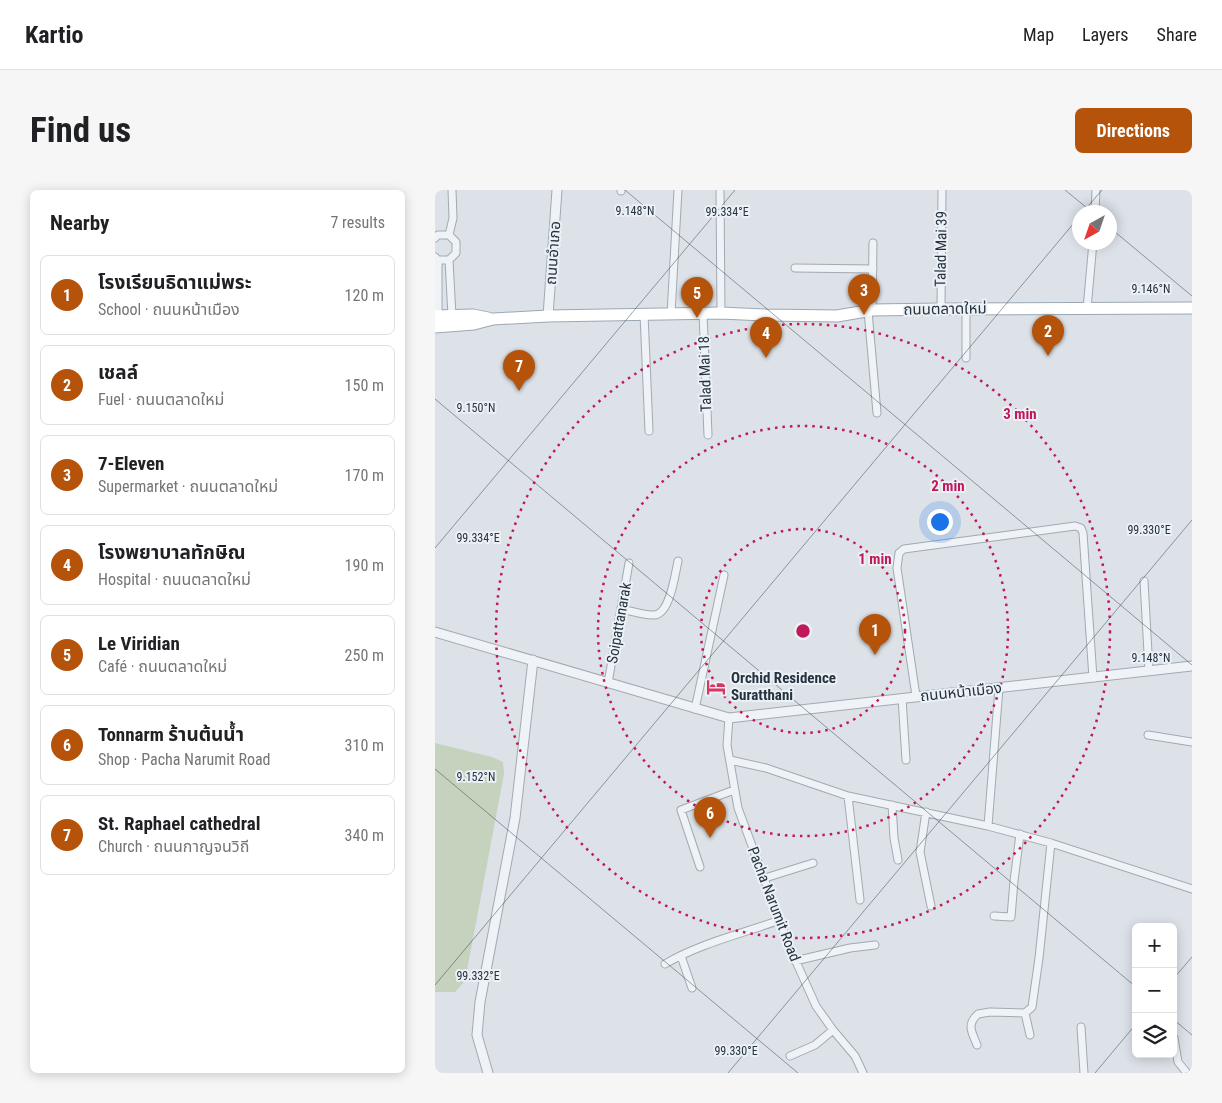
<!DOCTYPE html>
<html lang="en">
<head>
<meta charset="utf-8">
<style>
  :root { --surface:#fff; --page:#f6f6f6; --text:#202124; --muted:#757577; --line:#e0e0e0; --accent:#b45309 }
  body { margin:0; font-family:"Roboto Condensed","Noto Sans Thai",sans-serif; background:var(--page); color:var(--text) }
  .controls { position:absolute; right:15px; bottom:15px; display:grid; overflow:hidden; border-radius:8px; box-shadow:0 2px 12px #0003 }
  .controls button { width:45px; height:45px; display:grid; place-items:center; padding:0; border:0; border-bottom:1px solid var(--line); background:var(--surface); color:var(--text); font:25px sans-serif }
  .compass { position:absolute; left:637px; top:15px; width:45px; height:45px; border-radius:50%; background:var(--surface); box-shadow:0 2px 12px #0003; rotate:220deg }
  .you { position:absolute; left:504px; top:331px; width:18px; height:18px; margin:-12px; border:4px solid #fff; border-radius:50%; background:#1a73e8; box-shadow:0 0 0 8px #1a73e833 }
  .badge { display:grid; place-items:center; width:32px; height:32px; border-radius:50%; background:var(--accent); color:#fff; font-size:16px; font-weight:700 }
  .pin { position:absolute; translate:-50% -41px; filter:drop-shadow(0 1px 2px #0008) }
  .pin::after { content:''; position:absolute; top:26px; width:18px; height:15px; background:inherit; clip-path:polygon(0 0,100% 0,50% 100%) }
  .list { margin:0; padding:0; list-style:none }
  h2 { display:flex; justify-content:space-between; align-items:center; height:65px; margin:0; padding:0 20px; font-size:21px }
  h2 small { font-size:16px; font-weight:400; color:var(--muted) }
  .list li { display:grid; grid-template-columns:32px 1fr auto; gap:15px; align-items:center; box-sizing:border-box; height:80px; margin:0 10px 10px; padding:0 10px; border:1px solid var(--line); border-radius:8px }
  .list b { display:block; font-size:19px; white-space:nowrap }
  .list p { margin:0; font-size:16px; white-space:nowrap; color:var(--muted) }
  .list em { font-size:16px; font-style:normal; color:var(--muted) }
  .icon { flex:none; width:28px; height:28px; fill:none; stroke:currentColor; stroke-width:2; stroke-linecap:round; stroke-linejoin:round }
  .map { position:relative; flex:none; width:757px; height:883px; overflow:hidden; border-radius:8px }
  header { display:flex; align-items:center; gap:30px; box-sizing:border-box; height:70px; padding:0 25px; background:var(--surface); border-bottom:1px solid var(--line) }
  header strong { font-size:24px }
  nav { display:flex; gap:28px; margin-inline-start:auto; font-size:18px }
  .intro { display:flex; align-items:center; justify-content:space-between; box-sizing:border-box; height:120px; padding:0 30px }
  h1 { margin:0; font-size:35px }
  .button { padding:12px 22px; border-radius:8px; background:var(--accent); color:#fff; font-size:18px; font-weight:700 }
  main { display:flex; gap:30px; padding:0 30px }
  aside { flex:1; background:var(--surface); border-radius:8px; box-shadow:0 2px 12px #0003 }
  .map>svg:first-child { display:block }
  .green { fill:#c5d2bd }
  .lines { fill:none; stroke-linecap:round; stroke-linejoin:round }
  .minor-casing { stroke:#a1aab2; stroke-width:9 }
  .tertiary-casing { stroke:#a1aab2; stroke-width:11 }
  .primary-casing { stroke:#9ba8b4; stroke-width:13 }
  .minor { stroke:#eff2f6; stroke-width:7 }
  .tertiary { stroke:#eff2f6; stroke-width:9 }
  .primary { stroke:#fff; stroke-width:11 }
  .ticks { fill:none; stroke:#25323f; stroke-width:1; stroke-opacity:0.45 }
  .ring { fill:none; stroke:#c2185b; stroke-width:2.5; stroke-dasharray:2.5 5 }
  .labels { text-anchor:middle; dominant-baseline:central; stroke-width:4; stroke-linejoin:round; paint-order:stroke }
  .street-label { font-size:15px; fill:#25323f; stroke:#ebf1f5 }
  .poi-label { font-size:15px; font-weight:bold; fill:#25323f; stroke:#ebf1f5; text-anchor:start }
  .ticks-label { font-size:12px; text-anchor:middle; fill:#25323f; stroke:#ebf1f5; stroke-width:4; stroke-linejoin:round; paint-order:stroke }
  .centre { fill:#c2185b; stroke:#ebf1f5; stroke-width:2.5 }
  .ring-label { font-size:15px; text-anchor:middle; font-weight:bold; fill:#c2185b; stroke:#ebf1f5; stroke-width:4; stroke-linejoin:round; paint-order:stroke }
</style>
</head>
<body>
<header>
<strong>Kartio</strong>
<nav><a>Map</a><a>Layers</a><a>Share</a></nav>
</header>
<div class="intro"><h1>Find us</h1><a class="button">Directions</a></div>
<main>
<aside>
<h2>Nearby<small>7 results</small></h2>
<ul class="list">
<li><span class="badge">1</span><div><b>โรงเรียนธิดาแม่พระ</b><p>School · ถนนหน้าเมือง</p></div><em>120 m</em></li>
<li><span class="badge">2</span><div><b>เชลล์</b><p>Fuel · ถนนตลาดใหม่</p></div><em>150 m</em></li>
<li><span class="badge">3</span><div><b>7-Eleven</b><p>Supermarket · ถนนตลาดใหม่</p></div><em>170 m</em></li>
<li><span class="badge">4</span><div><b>โรงพยาบาลทักษิณ</b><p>Hospital · ถนนตลาดใหม่</p></div><em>190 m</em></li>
<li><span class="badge">5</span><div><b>Le Viridian</b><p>Café · ถนนตลาดใหม่</p></div><em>250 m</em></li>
<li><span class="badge">6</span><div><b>Tonnarm ร้านต้นน้ำ</b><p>Shop · Pacha Narumit Road</p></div><em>310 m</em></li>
<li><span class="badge">7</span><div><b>St. Raphael cathedral</b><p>Church · ถนนกาญจนวิถี</p></div><em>340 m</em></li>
</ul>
</aside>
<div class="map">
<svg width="757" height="883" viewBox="0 0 757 883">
  <rect width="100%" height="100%" fill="#dce2e8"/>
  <path class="green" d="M0,553L57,567L68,572L69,584L30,791L20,802H0Z"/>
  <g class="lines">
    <g class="minor-casing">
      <path id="minor" d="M285,0L286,123
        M186,1V0
        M660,22L661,0
        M14,45L18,28L17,0
        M0,48L3,45H14L21,52V63L14,70H3L0,67
        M14,70L17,126
        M360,78L438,79
        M506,119L507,0
        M531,119V168
        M652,119L658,52
        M437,120L438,53
        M433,121L442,223
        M268,123L273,245
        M209,124L214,241
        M236,124L243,0
        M3,126V70
        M709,391L714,481
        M186,419C196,421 207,425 218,425C235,426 240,384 243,371
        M173,493L194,373
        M481,506L462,378L464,363L469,359L640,336L646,338L648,343L658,488
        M467,508L471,570
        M260,519L289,385
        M294,528L292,555L303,618L354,756L381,816L398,840L420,866L428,883
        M713,545L757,552
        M295,570L331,578L413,606L553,636L616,653L757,699
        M413,606L425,710
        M457,615L459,648L463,670
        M491,622L485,662L496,716
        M553,636L564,498
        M265,677L246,620L299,600
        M330,688L378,673
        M559,726L576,727L579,691L585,644
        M246,766L257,798
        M360,771L415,758L440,755
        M230,774C263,754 309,743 345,730
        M590,823L595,845
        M646,837L649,883
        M739,848L743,872L752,883
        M542,855C537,842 531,835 543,824L555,822L590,823L597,817L604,768L616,653
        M355,866L380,855L398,840"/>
    </g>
    <g class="tertiary-casing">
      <path id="tertiary" d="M113,126L122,0
        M0,442L294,528L757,476
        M53,883L42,845L45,812L80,628L98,470"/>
    </g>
    <g class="primary-casing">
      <path id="primary" d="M0,126L38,125L53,128
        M0,137L39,134L58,129L113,126L286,123L331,125L402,126L437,120L506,119L757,118"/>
    </g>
    <use href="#minor" class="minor"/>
    <use href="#tertiary" class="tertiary"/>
    <use href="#primary" class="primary"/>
  </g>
  <path class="ticks" d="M190,0L757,475M630,0L657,22M648,22L667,0M674,37L757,106M0,209L701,797M0,358L300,0M0,579L363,883M738,789L757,767M0,795L644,27M738,829L757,845M293,883L757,330M660,883L701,834"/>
  <g class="ring">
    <circle cx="368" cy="441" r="102"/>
    <circle cx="368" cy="441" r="205"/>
    <circle cx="368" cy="441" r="307"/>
  </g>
  <defs>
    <g id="hotel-bare" transform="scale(1.5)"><path d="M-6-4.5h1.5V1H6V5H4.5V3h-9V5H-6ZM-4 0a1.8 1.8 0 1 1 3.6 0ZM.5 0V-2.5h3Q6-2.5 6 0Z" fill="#d83662" stroke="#ebf1f5" stroke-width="2.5" paint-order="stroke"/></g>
  </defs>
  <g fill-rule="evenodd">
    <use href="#hotel-bare" x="281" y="497"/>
  </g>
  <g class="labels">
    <g class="street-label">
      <text transform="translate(506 59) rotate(-89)">Talad Mai 39</text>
      <text transform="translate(118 63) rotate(-86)">ถนนอำเภอ</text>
      <text transform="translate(510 119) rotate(-1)">ถนนตลาดใหม่</text>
      <text transform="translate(270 184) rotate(-92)">Talad Mai 18</text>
      <text transform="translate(184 433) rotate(-80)">Soipattanarak</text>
      <text transform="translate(526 502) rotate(-6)">ถนนหน้าเมือง</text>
      <text transform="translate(339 714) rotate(69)">Pacha Narumit Road</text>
    </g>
    <g class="poi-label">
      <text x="296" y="488">Orchid Residence<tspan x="296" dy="17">Suratthani</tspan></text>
    </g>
  </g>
  <g class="ticks-label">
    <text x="200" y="25">9.148°N</text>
    <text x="292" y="26">99.334°E</text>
    <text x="716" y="103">9.146°N</text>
    <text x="41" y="222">9.150°N</text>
    <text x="714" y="344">99.330°E</text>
    <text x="43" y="352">99.334°E</text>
    <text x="716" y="472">9.148°N</text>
    <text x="41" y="591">9.152°N</text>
    <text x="43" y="790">99.332°E</text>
    <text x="301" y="865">99.330°E</text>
  </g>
  <circle cx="368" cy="441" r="8" class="centre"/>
  <g class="ring-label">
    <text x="585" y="229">3 min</text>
    <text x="513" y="301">2 min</text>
    <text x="440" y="374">1 min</text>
  </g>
</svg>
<div class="controls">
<button>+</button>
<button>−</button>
<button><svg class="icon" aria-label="layers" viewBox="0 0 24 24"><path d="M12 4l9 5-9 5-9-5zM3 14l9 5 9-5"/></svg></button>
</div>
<svg class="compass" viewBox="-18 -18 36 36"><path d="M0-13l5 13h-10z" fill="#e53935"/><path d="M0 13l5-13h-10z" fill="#757577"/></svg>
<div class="you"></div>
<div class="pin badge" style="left:440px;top:465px">1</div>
<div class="pin badge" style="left:613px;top:166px">2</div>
<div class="pin badge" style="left:429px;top:125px">3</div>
<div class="pin badge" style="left:331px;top:168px">4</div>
<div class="pin badge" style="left:262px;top:128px">5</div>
<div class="pin badge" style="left:275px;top:648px">6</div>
<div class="pin badge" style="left:84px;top:201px">7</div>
</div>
</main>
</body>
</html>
